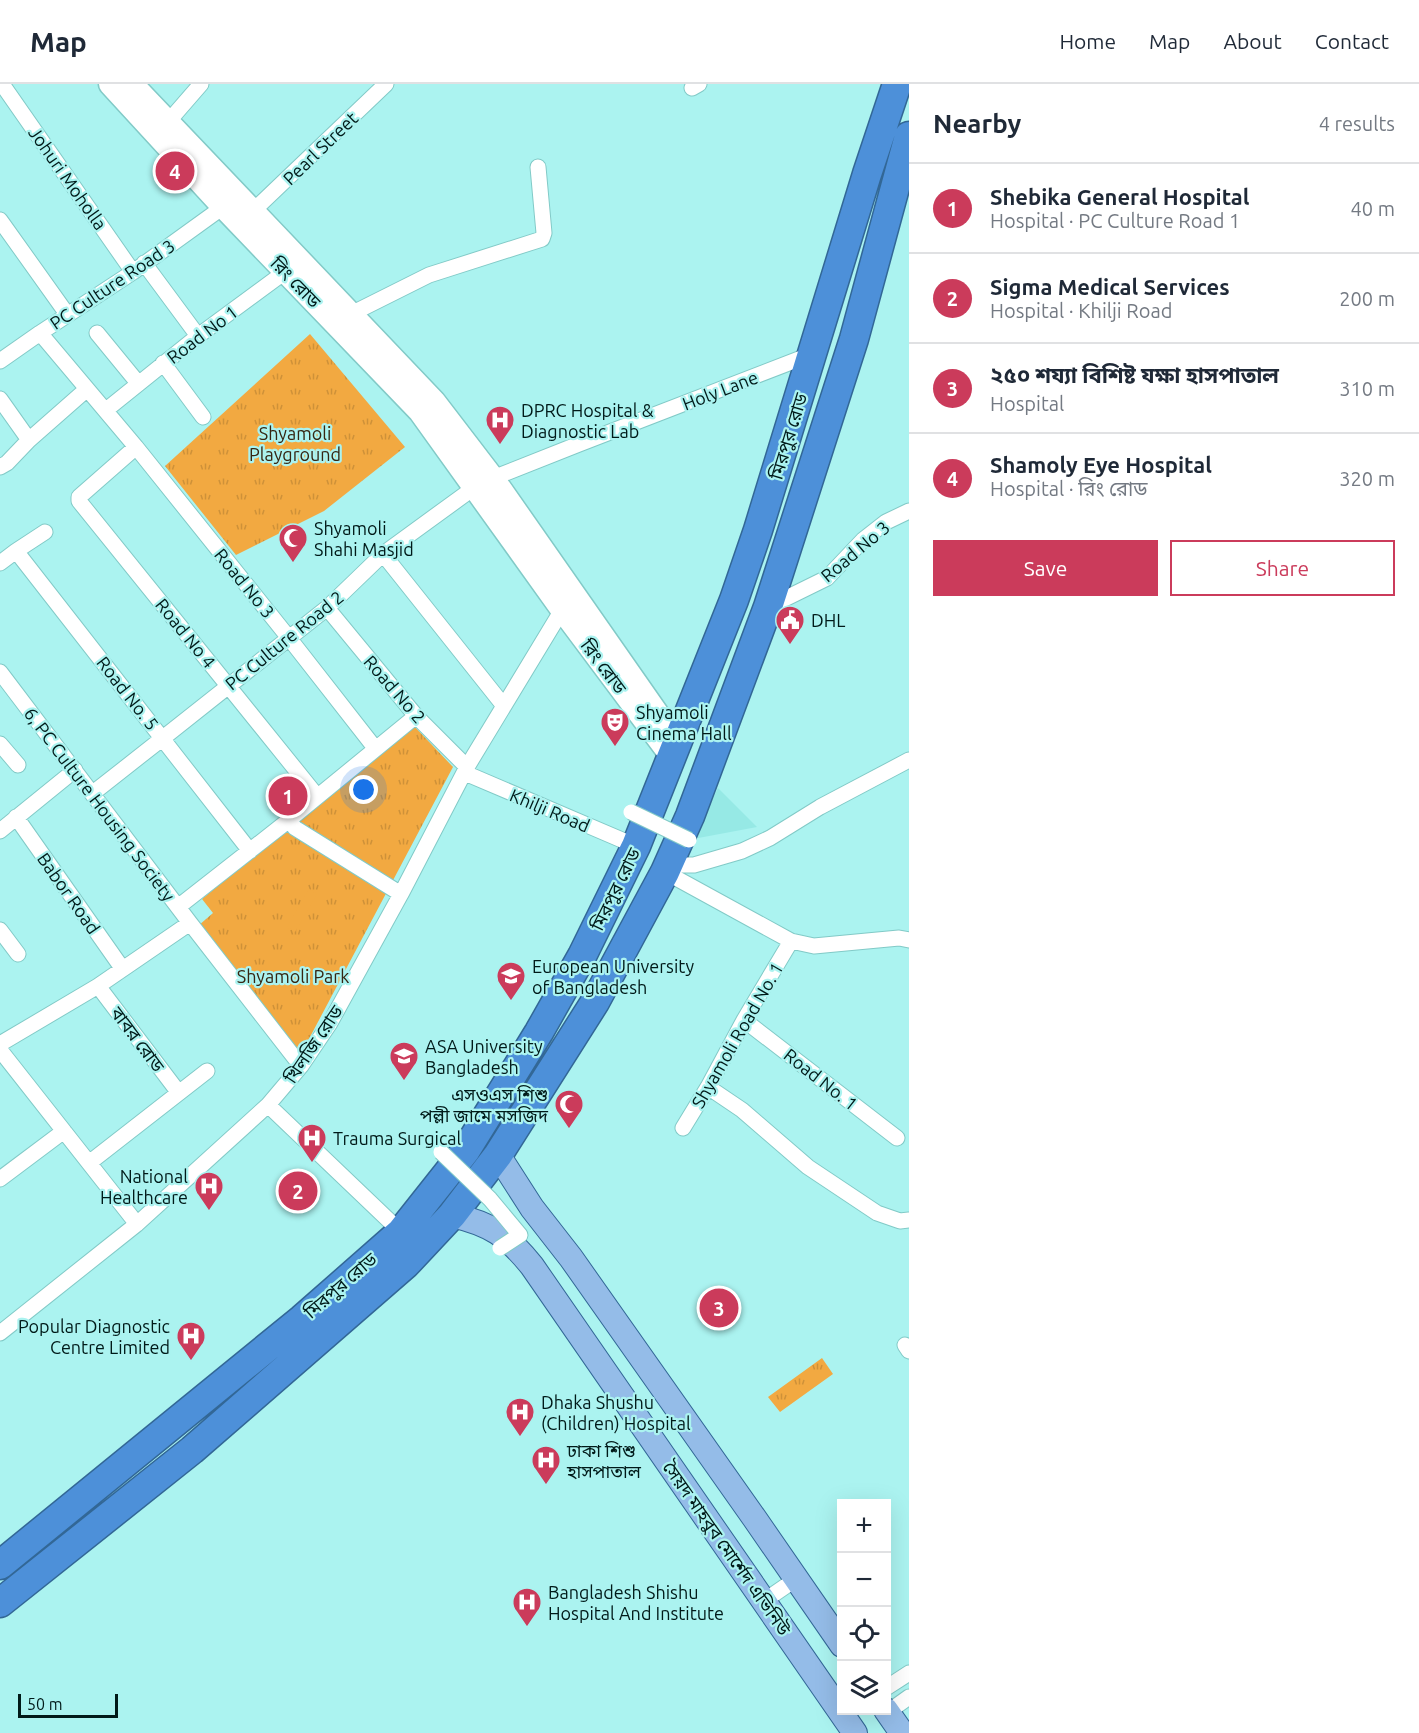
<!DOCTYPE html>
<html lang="en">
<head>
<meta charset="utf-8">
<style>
  :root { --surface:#fff; --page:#f2f2f3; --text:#1f2937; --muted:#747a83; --line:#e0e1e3; --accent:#cb3b5b }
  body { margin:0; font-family:Ubuntu,"Noto Sans Bengali",sans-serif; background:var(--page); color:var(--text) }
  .controls { position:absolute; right:18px; bottom:18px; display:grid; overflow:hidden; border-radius:0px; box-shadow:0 6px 24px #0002 }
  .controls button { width:54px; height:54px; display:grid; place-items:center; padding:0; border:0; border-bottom:2px solid var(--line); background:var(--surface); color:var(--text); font:30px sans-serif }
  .scale { position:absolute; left:18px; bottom:15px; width:100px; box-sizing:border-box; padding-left:6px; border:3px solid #001a19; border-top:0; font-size:16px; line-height:21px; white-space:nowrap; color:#001a19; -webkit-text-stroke:4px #abf3f0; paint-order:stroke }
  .you { position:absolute; left:364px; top:706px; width:21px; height:21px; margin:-15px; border:4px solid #fff; border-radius:50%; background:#1a73e8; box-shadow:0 0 0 9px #1a73e833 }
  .badge { display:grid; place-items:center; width:39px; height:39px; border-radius:50%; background:var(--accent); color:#fff; font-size:20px; font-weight:700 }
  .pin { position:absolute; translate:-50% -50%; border:3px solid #fff; box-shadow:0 2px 6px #0006 }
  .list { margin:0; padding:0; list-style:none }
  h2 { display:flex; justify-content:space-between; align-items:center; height:78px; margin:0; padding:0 24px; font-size:26px }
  h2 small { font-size:20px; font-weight:400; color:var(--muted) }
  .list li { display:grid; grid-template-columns:39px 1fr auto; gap:18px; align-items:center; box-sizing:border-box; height:90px; padding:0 24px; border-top:2px solid var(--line) }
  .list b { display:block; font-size:22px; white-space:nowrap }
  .list p { margin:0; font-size:20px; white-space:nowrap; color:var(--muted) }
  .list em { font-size:20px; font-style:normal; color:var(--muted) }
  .actions { display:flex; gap:12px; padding:18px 24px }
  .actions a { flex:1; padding:14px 0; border:2px solid var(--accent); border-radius:0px; text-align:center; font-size:21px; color:var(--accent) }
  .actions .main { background:var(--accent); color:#fff }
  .icon { flex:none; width:33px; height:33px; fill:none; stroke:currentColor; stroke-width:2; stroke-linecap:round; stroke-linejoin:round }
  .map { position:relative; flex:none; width:909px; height:1649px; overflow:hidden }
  header { display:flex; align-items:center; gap:36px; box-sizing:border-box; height:84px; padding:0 30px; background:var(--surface); border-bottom:2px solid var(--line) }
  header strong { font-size:28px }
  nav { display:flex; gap:33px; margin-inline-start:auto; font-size:21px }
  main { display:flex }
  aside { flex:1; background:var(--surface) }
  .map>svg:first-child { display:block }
  .built { fill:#96e9e5 }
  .park { fill:url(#park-tufts) }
  .pitch { fill:#f2a941 }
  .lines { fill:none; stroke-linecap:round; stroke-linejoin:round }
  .street-casing { stroke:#82cac7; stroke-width:17 }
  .secondary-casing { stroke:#82cac7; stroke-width:25 }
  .primary-casing { stroke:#326796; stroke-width:26 }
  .highway-casing { stroke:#326796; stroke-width:31 }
  .street { stroke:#fff; stroke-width:15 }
  .secondary { stroke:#fff; stroke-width:22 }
  .primary { stroke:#94bce8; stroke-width:24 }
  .highway { stroke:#4d90d9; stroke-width:28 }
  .street-bridge-casing { stroke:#82cac7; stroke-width:17; stroke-linecap:butt }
  .street-bridge { stroke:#fff; stroke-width:15 }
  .labels { text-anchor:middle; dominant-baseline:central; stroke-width:4.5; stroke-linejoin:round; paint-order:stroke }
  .street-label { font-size:18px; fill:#001a19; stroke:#abf3f0 }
  .poi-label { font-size:18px; fill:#001a19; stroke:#abf3f0; text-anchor:start }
  .park-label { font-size:18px; fill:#362612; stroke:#abf3f0 }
</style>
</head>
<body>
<header>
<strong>Map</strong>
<nav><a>Home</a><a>Map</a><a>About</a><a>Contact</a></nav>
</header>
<main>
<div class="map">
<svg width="909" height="1649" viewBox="0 0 909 1649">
  <defs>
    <pattern id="park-tufts" width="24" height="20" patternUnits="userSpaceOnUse" patternTransform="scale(1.5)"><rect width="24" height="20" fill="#f2a941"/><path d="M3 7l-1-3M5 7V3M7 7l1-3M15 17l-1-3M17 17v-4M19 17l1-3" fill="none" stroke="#ce9138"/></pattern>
  </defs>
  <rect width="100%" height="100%" fill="#abf3f0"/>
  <path class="built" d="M718,704L757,743L693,755Z"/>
  <path class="park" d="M310,250L405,363L324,427L236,471L165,382Z
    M413,641L453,683L301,970L198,842L213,829L202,815Z
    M822,1274L833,1290L780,1328L768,1313Z"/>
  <path class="pitch" d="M309,805L317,810L295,848L287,843Z"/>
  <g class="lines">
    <g class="street-casing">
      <path id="street" d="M2,0L133,188
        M692,4L699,0
        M168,38L201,0
        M253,127L386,0
        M0,136L67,230
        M144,179L198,252
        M351,230L429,191L542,155L544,149L538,83
        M40,249L136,363
        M97,249L138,299
        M0,277L40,249L133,188L223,123
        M163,279L203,333
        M0,315L29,356
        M106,326L198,252L293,182
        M0,383L7,379L29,356L87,305
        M16,467L45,448
        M383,470L504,622
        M0,479L16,467L250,767
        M768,523L827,494L863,456L886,438L909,427
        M327,524L416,632L467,683
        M0,588L190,839L301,982
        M0,660L18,681
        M465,689L636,762
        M93,709L163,654L327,524L383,470L475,403L493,394L579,360L812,270
        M317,712L79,417V413L136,363L289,554L375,664
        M16,733L122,884
        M289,736L295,744L401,810
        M0,747L75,686
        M669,777L682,781H694L742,767L770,754L820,723L909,676
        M665,788L791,857
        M178,823L289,736L416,632
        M0,846L18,870
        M98,902L179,1009
        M744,936L897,1054
        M0,960L98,902L190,839
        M0,966L137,1140
        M708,1003L742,1026L808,1083L877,1129L900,1137L909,1136
        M268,1021L401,1148
        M683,1044L708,1003L744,936L791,857L814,862L899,854L909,856
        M89,1079L207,987
        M0,1095L64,1047
        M0,1249L137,1140L268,1021L301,982L330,939L401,810L467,683L562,526
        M905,1261L909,1267
        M764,1517L796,1495
        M886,1604L909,1589
        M888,1628L909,1613"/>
    </g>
    <g class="secondary-casing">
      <path id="secondary" d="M110,0L223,123L420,328L562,526L671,672
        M132,0L434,317L493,394L662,636"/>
    </g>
    <g class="primary-casing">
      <path id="primary" d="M498,1071L532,1124L571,1174L755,1435L842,1561
        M452,1131C491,1140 507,1151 532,1182L855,1649
        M886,1626L902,1649"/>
    </g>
    <g class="highway-casing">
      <path id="highway" d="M0,1481L302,1235L401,1148L466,1066L539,948L582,872L636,762L734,516L758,446L867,90L897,0
        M0,1519L192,1366L406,1180L452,1131L498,1071L595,918L665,788L690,732L768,523L854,255L909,52"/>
    </g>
    <use href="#street" class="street"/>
    <use href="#secondary" class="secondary"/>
    <use href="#primary" class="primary"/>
    <use href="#highway" class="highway"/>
    <g class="street-bridge-casing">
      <path id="street-bridge" d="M631,728L689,756
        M441,1068L490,1115L520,1151L500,1164"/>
    </g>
    <use href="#street-bridge" class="street-bridge"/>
  </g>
  <defs>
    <g id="hospital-pin" transform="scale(1.5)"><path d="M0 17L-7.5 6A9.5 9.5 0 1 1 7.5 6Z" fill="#cb3b5b" stroke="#abf3f0"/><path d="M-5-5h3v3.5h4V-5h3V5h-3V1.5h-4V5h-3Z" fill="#fff"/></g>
    <g id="mosque-pin" transform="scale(1.5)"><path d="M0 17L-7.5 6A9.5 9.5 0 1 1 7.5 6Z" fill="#cb3b5b" stroke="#abf3f0"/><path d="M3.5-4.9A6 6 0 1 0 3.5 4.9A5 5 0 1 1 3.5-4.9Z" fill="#fff"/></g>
    <g id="civic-pin" transform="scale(1.5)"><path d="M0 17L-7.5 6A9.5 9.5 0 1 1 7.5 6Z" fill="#cb3b5b" stroke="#abf3f0"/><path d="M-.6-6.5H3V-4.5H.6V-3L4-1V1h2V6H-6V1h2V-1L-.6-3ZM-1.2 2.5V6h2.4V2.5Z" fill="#fff"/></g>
    <g id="theatre-pin" transform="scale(1.5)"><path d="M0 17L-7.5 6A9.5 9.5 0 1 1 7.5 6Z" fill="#cb3b5b" stroke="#abf3f0"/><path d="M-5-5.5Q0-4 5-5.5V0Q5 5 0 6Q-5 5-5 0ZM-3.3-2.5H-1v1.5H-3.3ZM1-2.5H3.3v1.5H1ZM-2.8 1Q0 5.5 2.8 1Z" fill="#fff"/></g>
    <g id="university-pin" transform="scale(1.5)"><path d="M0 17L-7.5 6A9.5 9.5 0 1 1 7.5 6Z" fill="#cb3b5b" stroke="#abf3f0"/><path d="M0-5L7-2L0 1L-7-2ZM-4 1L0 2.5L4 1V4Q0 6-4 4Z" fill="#fff"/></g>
  </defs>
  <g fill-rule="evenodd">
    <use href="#hospital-pin" x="500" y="336"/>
    <use href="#mosque-pin" x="293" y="454"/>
    <use href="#civic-pin" x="790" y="536"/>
    <use href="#theatre-pin" x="615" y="638"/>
    <use href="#university-pin" x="511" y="892"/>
    <use href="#university-pin" x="404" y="972"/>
    <use href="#mosque-pin" x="569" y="1020"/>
    <use href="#hospital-pin" x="312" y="1054"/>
    <use href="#hospital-pin" x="209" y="1102"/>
    <use href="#hospital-pin" x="191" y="1252"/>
    <use href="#hospital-pin" x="520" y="1328"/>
    <use href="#hospital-pin" x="546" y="1376"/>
    <use href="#hospital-pin" x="527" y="1518"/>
  </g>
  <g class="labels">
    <g class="street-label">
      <text transform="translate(320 64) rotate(-44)">Pearl Street</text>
      <text transform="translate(68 94) rotate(55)">Johuri Moholla</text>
      <text transform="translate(296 198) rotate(46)">রিং রোড</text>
      <text transform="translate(112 200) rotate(-34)">PC Culture Road 3</text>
      <text transform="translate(202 250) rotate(-37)">Road No 1</text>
      <text transform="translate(720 306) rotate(-21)">Holy Lane</text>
      <text transform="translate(788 352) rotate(-73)">মিরপুর রোড</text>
      <text transform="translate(855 467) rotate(-40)">Road No 3</text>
      <text transform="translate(245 499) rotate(51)">Road No 3</text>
      <text transform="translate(186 549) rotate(51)">Road No 4</text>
      <text transform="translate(284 556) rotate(-39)">PC Culture Road 2</text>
      <text transform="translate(604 582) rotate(53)">রিং রোড</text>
      <text transform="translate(395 605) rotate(49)">Road No 2</text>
      <text transform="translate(128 609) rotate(52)">Road No. 5</text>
      <text transform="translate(100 720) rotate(53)">6, PC Culture Housing Society</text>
      <text transform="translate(550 726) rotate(23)">Khilji Road</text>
      <text transform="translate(615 805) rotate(-64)">মিরপুর রোড</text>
      <text transform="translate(69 809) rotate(55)">Babor Road</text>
      <text transform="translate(737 951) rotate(-60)">Shyamoli Road No. 1</text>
      <text transform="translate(138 955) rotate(53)">বাবর রোড</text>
      <text transform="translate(313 960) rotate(-56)">খিলজি রোড</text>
      <text transform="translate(821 995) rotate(38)">Road No. 1</text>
      <text transform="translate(340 1201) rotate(-41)">মিরপুর রোড</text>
      <text transform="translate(727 1464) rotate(55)">সৈয়দ মাহবুব মোর্শেদ এভিনিউ</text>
    </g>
    <g class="poi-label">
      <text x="521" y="326">DPRC Hospital &amp;<tspan x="521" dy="21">Diagnostic Lab</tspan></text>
      <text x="314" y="444">Shyamoli<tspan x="314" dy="21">Shahi Masjid</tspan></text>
      <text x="811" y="536">DHL</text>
      <text x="636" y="628">Shyamoli<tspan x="636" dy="21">Cinema Hall</tspan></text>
      <text x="532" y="882">European University<tspan x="532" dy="21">of Bangladesh</tspan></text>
      <text x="425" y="962">ASA University<tspan x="425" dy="21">Bangladesh</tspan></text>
      <text x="548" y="1010" text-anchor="end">এসওএস শিশু<tspan x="548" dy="21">পল্লী জামে মসজিদ</tspan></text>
      <text x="333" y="1054">Trauma Surgical</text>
      <text x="188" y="1092" text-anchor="end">National<tspan x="188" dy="21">Healthcare</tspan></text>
      <text x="170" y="1242" text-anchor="end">Popular Diagnostic<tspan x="170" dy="21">Centre Limited</tspan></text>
      <text x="541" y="1318">Dhaka Shushu<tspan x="541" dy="21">(Children) Hospital</tspan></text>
      <text x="567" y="1366">ঢাকা শিশু<tspan x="567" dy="21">হাসপাতাল</tspan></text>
      <text x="548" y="1508">Bangladesh Shishu<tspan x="548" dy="21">Hospital And Institute</tspan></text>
    </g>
    <g class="park-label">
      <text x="295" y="349">Shyamoli<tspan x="295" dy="21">Playground</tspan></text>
      <text x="293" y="892">Shyamoli Park</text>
    </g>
  </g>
</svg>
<div class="controls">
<button>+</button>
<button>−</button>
<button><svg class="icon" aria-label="locate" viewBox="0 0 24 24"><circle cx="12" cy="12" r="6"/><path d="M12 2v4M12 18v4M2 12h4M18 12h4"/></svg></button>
<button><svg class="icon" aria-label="layers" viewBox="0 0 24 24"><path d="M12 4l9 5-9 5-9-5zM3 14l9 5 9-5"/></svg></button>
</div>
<div class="scale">50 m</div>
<div class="you"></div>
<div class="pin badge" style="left:288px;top:712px">1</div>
<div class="pin badge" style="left:298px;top:1107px">2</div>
<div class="pin badge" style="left:719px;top:1224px">3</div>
<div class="pin badge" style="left:175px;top:87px">4</div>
</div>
<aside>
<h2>Nearby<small>4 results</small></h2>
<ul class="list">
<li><span class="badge">1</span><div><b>Shebika General Hospital</b><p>Hospital · PC Culture Road 1</p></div><em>40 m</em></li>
<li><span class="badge">2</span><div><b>Sigma Medical Services</b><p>Hospital · Khilji Road</p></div><em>200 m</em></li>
<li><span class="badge">3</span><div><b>২৫০ শয্যা বিশিষ্ট যক্ষা হাসপাতাল</b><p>Hospital</p></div><em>310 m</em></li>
<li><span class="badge">4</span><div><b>Shamoly Eye Hospital</b><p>Hospital · রিং রোড</p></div><em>320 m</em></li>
</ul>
<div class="actions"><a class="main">Save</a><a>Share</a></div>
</aside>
</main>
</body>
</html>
